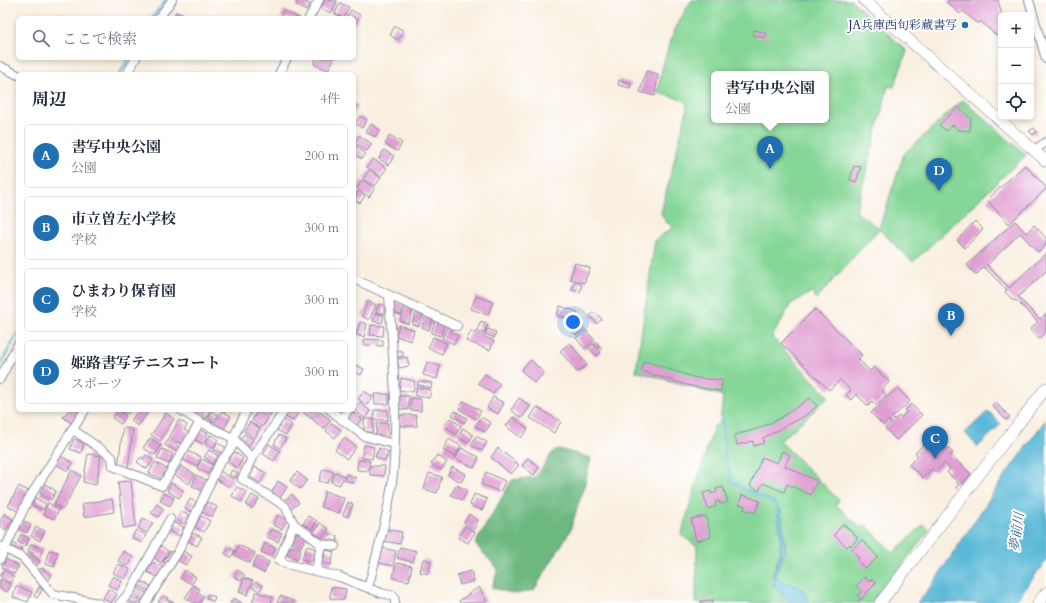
<!DOCTYPE html>
<html lang="ja">
<head>
<meta charset="utf-8">
<style>
  :root { --surface:#fff; --page:#f2f2f3; --text:#1f2937; --muted:#747a83; --line:#e0e1e3; --accent:#1f6fb2 }
  body { margin:0; font-family:Cardo,"Noto Serif JP",serif; background:var(--page); color:var(--text) }
  .controls { position:absolute; right:12px; top:12px; display:grid; overflow:hidden; border-radius:6px; box-shadow:0 2px 6px #0003 }
  .controls button { width:36px; height:36px; display:grid; place-items:center; padding:0; border:0; border-bottom:1px solid var(--line); background:var(--surface); color:var(--text); font:20px sans-serif }
  .you { position:absolute; left:573px; top:322px; width:14px; height:14px; margin:-10px; border:3px solid #fff; border-radius:50%; background:#1a73e8; box-shadow:0 0 0 6px #1a73e833 }
  .badge { display:grid; place-items:center; width:26px; height:26px; border-radius:50%; background:var(--accent); color:#fff; font-size:13px; font-weight:700 }
  .pin { position:absolute; translate:-50% -33px; filter:drop-shadow(0 1px 2px #0008) }
  .pin::after { content:''; position:absolute; top:21px; width:14px; height:12px; background:inherit; clip-path:polygon(0 0,100% 0,50% 100%) }
  .popup { position:absolute; left:711px; top:71px; width:118px; height:52px; box-sizing:border-box; display:grid; place-content:center; border-radius:6px; background:var(--surface); filter:drop-shadow(0 1px 3px #0005); font-size:13px; white-space:nowrap; color:var(--muted) }
  .popup b { font-size:15px; color:var(--text) }
  .popup::after { content:''; position:absolute; left:50%; top:100%; margin-left:-8px; border:8px solid transparent; border-top-color:var(--surface) }
  .list { margin:0; padding:0; list-style:none }
  h2 { display:flex; justify-content:space-between; align-items:center; height:52px; margin:0; padding:0 16px; font-size:17px }
  h2 small { font-size:13px; font-weight:400; color:var(--muted) }
  .list li { display:grid; grid-template-columns:26px 1fr auto; gap:12px; align-items:center; box-sizing:border-box; height:64px; margin:0 8px 8px; padding:0 8px; border:1px solid var(--line); border-radius:6px }
  .list b { display:block; font-size:15px; white-space:nowrap }
  .list p { margin:0; font-size:13px; white-space:nowrap; color:var(--muted) }
  .list em { font-size:13px; font-style:normal; color:var(--muted) }
  .icon { flex:none; width:22px; height:22px; fill:none; stroke:currentColor; stroke-width:2; stroke-linecap:round; stroke-linejoin:round }
  .map { position:relative; flex:none; width:1046px; height:603px; overflow:hidden }
  .search { position:absolute; background:var(--surface); box-shadow:0 2px 6px #0003; left:16px; top:16px; width:340px; height:44px; display:flex; align-items:center; gap:10px; box-sizing:border-box; padding:0 14px; border-radius:6px; color:var(--muted); font-size:15px }
  .panel { position:absolute; background:var(--surface); box-shadow:0 2px 6px #0003; left:16px; top:72px; width:340px; height:340px; border-radius:6px }
  .map>svg:first-child { display:block }
  .green { fill:#86d797; stroke:#50837a; fill-rule:evenodd }
  .forest { fill:#6cb880; stroke:#44746f }
  .water { fill:#5ab9d8; stroke:#3a749b }
  .lines { fill:none; stroke-linecap:round; stroke-linejoin:round }
  .stream { stroke:#5ab9d8; stroke-width:2.5 }
  .building { fill:#e09fd3 }
  .street-casing { stroke:#8a8f9f; stroke-width:10 }
  .secondary-casing { stroke:#8a8f9f; stroke-width:12 }
  .street { stroke:#fff; stroke-width:8 }
  .secondary { stroke:#fff; stroke-width:11 }
  .poi-dot { fill:#1f6fb2; stroke:#fff; stroke-width:1.5 }
  .labels { text-anchor:middle; dominant-baseline:central; stroke-width:4; stroke-linejoin:round; paint-order:stroke }
  .poi-label { font-size:12px; fill:#1b2f5e; stroke:#fff; text-anchor:end }
  .water-label { font-size:13px; font-style:italic; fill:#315f89; stroke:#fff }
</style>
</head>
<body>
<div class="map">
<svg width="1046" height="603" viewBox="0 0 1046 603">
  <rect width="100%" height="100%" fill="#fff"/>
  <filter id="ink" filterUnits="userSpaceOnUse"><feTurbulence type="fractalNoise" baseFrequency=".025" numOctaves="2"/><feDisplacementMap in="SourceGraphic" scale="8" xChannelSelector="R" yChannelSelector="G"/><feConvolveMatrix kernelMatrix="1 2 1 2 8 2 1 2 1" color-interpolation-filters="sRGB"/></filter>
  <filter id="wash" filterUnits="userSpaceOnUse"><feTurbulence type="fractalNoise" baseFrequency=".012" numOctaves="4" result="noise"/><feDisplacementMap in="SourceGraphic" scale="16" xChannelSelector="R" yChannelSelector="G"/><feGaussianBlur stdDeviation="0.9" result="paint"/><feColorMatrix in="noise" values="0 0 0 0 0 0 0 0 0 0 0 0 0 0 0 0 0 1.4 0 .05"/><feComposite in="paint" operator="in"/></filter>
  <g filter="url(#wash)">
    <rect width="100%" height="100%" fill="#f9efe0"/>
    <path class="green" d="M692,0H851L907,51L894,87L888,86L856,212L879,228L904,154L963,100L1026,155L913,262L879,229L816,299L812,292L791,304L772,337L829,397L780,441L839,500L836,505L861,528L865,524L893,553L923,525L929,530L873,603H696L697,546L681,535L714,426L720,423L723,396L636,371L655,240L674,227L666,222L661,213L687,110L686,102L681,99L658,93C662,60 673,27 692,0ZM714,74H826V120H714Z"/>
    <path class="forest" d="M559,449L591,458L585,483L570,531L534,590L516,594L492,588L498,569L475,544L512,480L536,477L552,453Z"/>
    <path class="water" d="M988,411L1001,424L978,447L965,433Z
      M1046,419V561L1014,603H917L932,585L1006,474Z
      M777,510H781L786,551L778,567L776,575C785,590 801,576 810,603H791L774,587C770,570 778,566 780,551C782,538 779,523 777,510Z"/>
    <g class="lines">
      <path class="stream" d="M152,18L166,0
        M120,74L129,58
        M0,365L18,333
        M722,418L724,454L732,481L742,488L775,503L779,510"/>
    </g>
    <g id="blocks">
      <path class="building" d="M299,0H303L310,4L306,11L296,5Z
        M325,0L337,1L332,13L321,9Z
        M949,0H998L1002,15L1001,30L996,35L980,21L978,24L963,11L960,14L947,2Z
        M340,3L349,7L344,18L335,14Z
        M284,10L300,18H280Z
        M351,10L360,15L354,27V18H346Z
        M176,12L188,16L187,18H174Z
        M395,26L404,31L398,40L390,35Z
        M754,30L767,33L766,38L753,35Z
        M316,58H334L328,70L314,64Z
        M646,71L658,74L655,96L640,92Z
        M619,80L631,83L630,88L618,85Z
        M354,104L358,106L354,113Z
        M958,107L971,119L970,131L958,130L953,125L946,131L939,125Z
        M360,116L367,120L362,128L355,123Z
        M371,124L380,130L375,137L366,132Z
        M1034,128L1037,132L1033,135L1029,131Z
        M359,135L372,144L367,151L354,143Z
        M390,135L402,143L397,151L385,144Z
        M354,145L366,154L362,159L354,154Z
        M384,150L394,156L389,165L379,159Z
        M373,159L387,168L381,176L367,167Z
        M1025,165L1046,187V189L1009,224L987,200Z
        M854,166L861,167L856,182L850,180Z
        M369,170L381,178L375,186L363,179Z
        M362,180L375,188L369,197L357,188Z
        M358,191L365,196L360,203L354,200Z
        M975,221L983,229L965,248L957,240Z
        M1015,221L1026,233L1034,225L1046,238V245L1038,252L1020,233L987,265L1009,288L1046,253V271L1018,297L1040,319L1046,314V332L1039,339L1030,329L1038,322L1016,300L1014,301L1005,292L1007,290L984,267L976,275L967,265Z
        M575,263L590,268L584,283L570,279Z
        M574,282L582,285L580,292L572,290Z
        M476,296L493,302L488,315L471,309Z
        M368,301L376,305L369,320L362,316Z
        M394,301L404,304L401,315L391,312Z
        M379,304L384,305V314L376,312Z
        M406,305L414,308L408,324L400,321Z
        M560,306L578,312L574,321L557,315Z
        M815,309L862,355L858,359L870,371L874,367L889,382L882,390L886,395L876,405L872,401L868,406L856,394L851,400L846,395L851,390L840,380L829,390L781,343Z
        M417,310L424,313L419,326L412,324Z
        M594,312L602,319L597,324L590,316Z
        M375,313L384,315L382,323L373,321Z
        M426,314L434,316L429,330L422,327Z
        M435,321L445,324L441,336L431,333Z
        M481,321L488,324L484,334L477,331Z
        M360,322L367,324L364,337L356,335Z
        M371,325L384,326L383,336L370,335Z
        M399,325L414,330L411,341L396,336Z
        M581,325L584,328L576,335L573,332Z
        M447,327L452,329L451,332L458,335L454,344L442,338Z
        M487,329L496,332L494,338L485,334Z
        M585,330L595,340L585,349L576,338Z
        M471,331L494,341L490,350L466,341Z
        M433,337L447,343L442,354L428,348Z
        M364,339L383,340V346L364,345Z
        M596,342L602,348L600,349L594,344Z
        M570,343L587,365L577,372L560,351Z
        M593,344L601,352L596,356L589,348Z
        M396,351H403V356L396,357Z
        M407,357L409,366L399,368L397,359Z
        M531,360L544,373L534,383L521,370Z
        M644,361L696,378L722,380L721,391L694,387L641,371Z
        M427,362L440,366L437,379L423,375Z
        M354,364L364,369L361,375L354,372Z
        M485,374L500,384L493,394L478,383Z
        M401,378L415,381L413,392L399,390Z
        M418,381L432,383L431,388L417,385Z
        M417,387L431,390L429,398L415,396Z
        M897,388L910,401L892,418L894,420L899,416L901,418L907,412L905,410L911,404L922,415L896,440L885,428L891,423L889,420L884,426L871,413Z
        M364,391L373,397L367,405L358,399Z
        M374,394H389V404H375Z
        M400,396H409L408,410L399,409Z
        M493,397L504,403L498,414L487,408Z
        M411,398L421,399V411L410,410Z
        M519,398L530,406L522,418L511,410Z
        M810,398L817,406L803,417L763,438L764,443L754,446L753,441L737,445L735,435L757,429L779,419Z
        M464,401L481,411L476,419L459,409Z
        M360,402L370,411L365,418L354,409Z
        M995,402L1010,417L1006,420L992,406Z
        M537,407L561,422L554,433L530,418Z
        M69,410H81L71,423L63,417Z
        M118,410L126,416L121,424L112,418Z
        M121,410H131L128,414Z
        M138,410H150L138,426L131,421Z
        M197,410H210L206,419L195,414Z
        M260,410H273L270,416Z
        M289,410H300L293,421L285,417Z
        M305,410H318L312,419L303,412Z
        M374,410H388V420H374Z
        M212,411L218,415L214,422L208,418Z
        M222,411L231,416L223,431L214,426Z
        M258,411L268,418L262,427L252,420Z
        M351,411L362,419L356,426L346,418Z
        M455,411L467,418L464,423L452,415Z
        M320,412L331,420L324,429L313,420Z
        M166,413L174,419L160,441L151,435Z
        M400,415H416L417,426H400Z
        M481,417L491,423L485,432L475,426Z
        M513,417L528,429L521,438L506,426Z
        M450,418L461,426L456,434L444,426Z
        M364,419H373V432H364Z
        M179,420L187,425L184,430L190,433L183,445L169,438Z
        M283,420L292,425L286,435L277,430Z
        M250,422L260,428L254,438L244,431Z
        M332,423L341,430L335,438L326,431Z
        M377,423H388V438H376Z
        M123,428L133,429L128,468L118,467Z
        M463,428L473,435L468,443L458,437Z
        M199,430L208,433L203,444L195,440Z
        M244,434L253,439L248,447L239,442Z
        M210,435L218,439L213,448L205,444Z
        M279,435L286,439L280,448L274,444Z
        M476,436L487,442L482,451L471,445Z
        M150,438L161,445L155,455L143,448Z
        M344,438L356,447L347,459L335,450Z
        M74,439L84,443L81,453L70,449Z
        M449,439L461,446L455,457L443,450Z
        M168,440L181,448L178,453L165,445Z
        M926,442L934,449L941,442L953,453L950,455L971,474L957,489L956,487L959,484L947,472L950,469L944,463L935,472L932,469L923,478L909,465L918,455L915,453Z
        M217,443L227,448L224,455L214,450Z
        M269,444L280,451L274,461L263,454Z
        M364,445L374,447L372,459L362,458Z
        M379,448L389,452L385,461L375,457Z
        M461,448L479,457L474,468L456,459Z
        M498,448L519,465L511,474L491,457Z
        M162,449L173,454L169,464L157,458Z
        M209,450L218,456L213,464L204,457Z
        M187,451L201,457L197,466L183,460Z
        M782,451L790,455L785,466L817,481L811,495L787,484L784,492L763,483L759,491L750,486L762,457L777,463Z
        M234,452L243,458L237,468L228,462Z
        M88,454L101,456L96,485L83,482Z
        M59,455L73,463L68,471L54,463Z
        M146,455L153,460L147,469L137,462L141,457L143,459Z
        M437,455L447,462L441,470L431,464Z
        M528,458L539,467L534,475L522,466Z
        M202,459L213,465L208,474L197,468Z
        M358,460L370,461L368,471L357,470Z
        M155,462L167,469L162,479L149,473Z
        M181,466L195,474L189,484L175,475Z
        M370,466H385L384,476L370,475Z
        M255,467L266,473L260,483L250,477Z
        M452,467L466,474L461,482L448,475Z
        M323,469L334,472L327,483L319,481Z
        M72,470L81,476L63,509L54,504Z
        M232,470L238,473L235,478L229,475Z
        M220,471L234,480L229,487L216,479Z
        M297,472L307,480L300,489L290,481Z
        M335,472L344,476L340,485L331,482Z
        M486,472L505,481L500,492L481,484Z
        M429,473L442,477L437,493L424,489Z
        M346,474L356,478L354,483L344,480Z
        M196,475L208,481L203,491L192,486Z
        M131,481L136,526L123,528L118,482Z
        M278,481L287,487L280,498L272,492Z
        M171,483L184,491L179,498L167,491Z
        M45,484L56,491L51,500L40,494Z
        M456,485L467,490L462,500L451,495Z
        M19,486L30,492L19,512L8,506Z
        M237,487L247,492L241,502L232,496Z
        M723,487L728,502L720,504L719,501L715,502L716,506L708,509L703,493L711,491V494L717,492L716,489Z
        M325,491L344,498L339,513L321,507Z
        M163,493L174,498L170,506L160,501Z
        M292,494L299,503L291,509L284,501Z
        M474,494L487,499L482,510L470,505Z
        M252,495L259,499L252,509L246,505Z
        M742,495L760,501L755,513L744,509L745,506L739,504Z
        M35,498L46,504L43,510L32,505Z
        M112,499L114,512L84,517L82,504Z
        M190,499L196,502L191,512L185,508Z
        M207,502L217,507L212,517L202,512Z
        M348,502L353,504L348,517L343,515Z
        M48,503L59,509L54,519L43,514Z
        M157,504L164,509L158,517L151,513Z
        M181,512L189,515L184,524L177,520Z
        M4,514L13,519L6,530L0,526V521Z
        M469,514L478,520L474,529L464,523Z
        M278,515L287,520L282,529L273,525Z
        M201,516L210,521L204,532L195,527Z
        M308,516L317,521L312,529L303,524Z
        M706,516L711,537L696,541L691,519Z
        M143,518L153,523L147,533L138,528Z
        M23,521L31,525L26,533L18,529Z
        M173,522L184,527L180,536L169,531Z
        M320,523L329,529L322,538L313,532Z
        M843,524L858,538L851,546L850,544L847,547L834,535Z
        M465,526L475,532L468,543L458,538Z
        M36,527L45,531L40,541L31,536Z
        M271,529L282,533L278,542L267,537Z
        M386,529L402,532L400,544L384,541Z
        M136,530L146,535L142,543L132,538Z
        M295,532L306,537L301,547L291,543Z
        M192,533L202,537L197,546L188,541Z
        M21,534L29,538L26,546L18,542Z
        M328,534L338,536L337,545L326,544Z
        M862,540L878,557L865,569L857,560L859,558L851,550Z
        M12,543L22,548L20,553L9,548Z
        M265,543L276,548L272,557L261,552Z
        M31,544L43,549L40,556L28,551Z
        M239,545L255,553L250,563L234,555Z
        M161,546L169,552L161,563L153,557Z
        M291,546L301,549L298,559L287,555Z
        M307,546L316,549L311,562L302,559Z
        M229,547L235,551L231,557L225,554Z
        M400,547L416,551L413,562L397,558Z
        M382,548L396,551L393,566L379,563Z
        M49,550L58,552L54,567L45,564Z
        M325,550L334,552L331,565L323,563Z
        M123,551L133,557L128,566L118,561Z
        M170,551L174,554L166,564L163,562Z
        M183,551L192,556L186,565L177,560Z
        M29,553L40,561L36,567L25,559Z
        M257,556L269,562L264,573L252,567Z
        M6,559L19,566L14,574L2,567Z
        M423,559L431,561L428,574L420,572Z
        M152,562L163,567L158,577L147,572Z
        M396,563L412,566L409,581L393,578Z
        M118,564L130,569L125,579L113,573Z
        M41,568L52,575L48,581L37,574Z
        M4,570L14,577L10,583L0,576Z
        M185,570L196,577L192,584L180,578Z
        M238,570L245,575L241,581L234,577Z
        M471,571L474,581L460,585L457,575Z
        M113,576L122,581L117,590L108,585Z
        M865,577L869,582L872,579L876,583L861,599L857,596L861,591L856,586Z
        M244,578L253,581L247,595L239,592Z
        M0,579L11,585L7,592L0,589Z
        M141,581L151,586L148,591L138,585Z
        M256,582L263,586L259,591L252,587Z
        M193,585L200,589L197,593L204,596L200,603H195L185,598Z
        M16,586L32,592L28,602L13,597Z
        M39,587L43,589L37,598L34,596Z
        M137,587L148,594L144,600L133,594Z
        M331,587L346,589L344,600L330,598Z
        M479,587L487,602L460,603L459,601Z
        M108,589L117,594L111,603L103,598Z
        M256,592L273,597L271,603H252Z
        M208,594L215,597L213,602L206,598Z
        M162,596L168,598L167,600L174,603H158Z
        M280,596L294,601V603H277Z
        M131,597L142,601L141,603H129Z
        M234,598L242,603H230Z
        M713,600V603H701V601Z"/>
    </g>
  </g>
  <g filter="url(#ink)">
    <use href="#blocks" fill-opacity="0" stroke="#8a8f9f" stroke-width="1"/>
    <g class="lines">
      <g class="street-casing">
        <path id="street" d="M1029,0L1046,59
          M159,18L172,0
          M309,18L319,0
          M0,66L18,75
          M127,74L136,58
          M279,74L287,58
          M1033,151L1046,142
          M354,279L457,326
          M0,379L18,344
          M181,410L200,422L233,438L252,458
          M285,410L252,458L242,479L285,506L294,524L279,560L286,564L340,577L381,593L394,596L395,603
          M330,410L364,436L394,444
          M342,420L348,410
          M72,429L112,457L113,466L162,486L200,422
          M294,524L321,544L335,546
          M0,546L23,558L53,594L98,603
          M0,559L28,500L85,410
          M316,571L321,544
          M368,588C377,553 387,519 392,484C399,421 393,357 389,295
          M120,603L130,592L170,519
          M146,603L179,550L219,464L232,447L233,438L247,410"/>
      </g>
      <g class="secondary-casing">
        <path id="secondary" d="M864,0L1046,161
          M880,603L1046,388
          M1038,603L1046,593"/>
      </g>
      <use href="#street" class="street"/>
      <use href="#secondary" class="secondary"/>
    </g>
  </g>
  <circle class="poi-dot" cx="965" cy="25" r="4"/>
  <g class="labels">
    <g class="poi-label">
      <text x="957" y="25">JA兵庫西旬彩蔵書写</text>
    </g>
    <g class="water-label">
      <text transform="translate(1017 532) rotate(-82)">夢前川</text>
    </g>
  </g>
</svg>
<div class="controls">
<button>+</button>
<button>−</button>
<button><svg class="icon" aria-label="locate" viewBox="0 0 24 24"><circle cx="12" cy="12" r="6"/><path d="M12 2v4M12 18v4M2 12h4M18 12h4"/></svg></button>
</div>
<div class="you"></div>
<div class="pin badge" style="left:770px;top:169px">A</div>
<div class="popup"><b>書写中央公園</b>公園</div>
<div class="pin badge" style="left:951px;top:336px">B</div>
<div class="pin badge" style="left:935px;top:459px">C</div>
<div class="pin badge" style="left:939px;top:191px">D</div>
<div class="search"><svg class="icon" aria-label="search" viewBox="0 0 24 24"><circle cx="10" cy="10" r="6"/><path d="M15 15l6 6"/></svg>ここで検索</div>
<section class="panel">
<h2>周辺<small>4件</small></h2>
<ul class="list">
<li><span class="badge">A</span><div><b>書写中央公園</b><p>公園</p></div><em>200 m</em></li>
<li><span class="badge">B</span><div><b>市立曽左小学校</b><p>学校</p></div><em>300 m</em></li>
<li><span class="badge">C</span><div><b>ひまわり保育園</b><p>学校</p></div><em>300 m</em></li>
<li><span class="badge">D</span><div><b>姫路書写テニスコート</b><p>スポーツ</p></div><em>300 m</em></li>
</ul>
</section>
</div>
</body>
</html>
